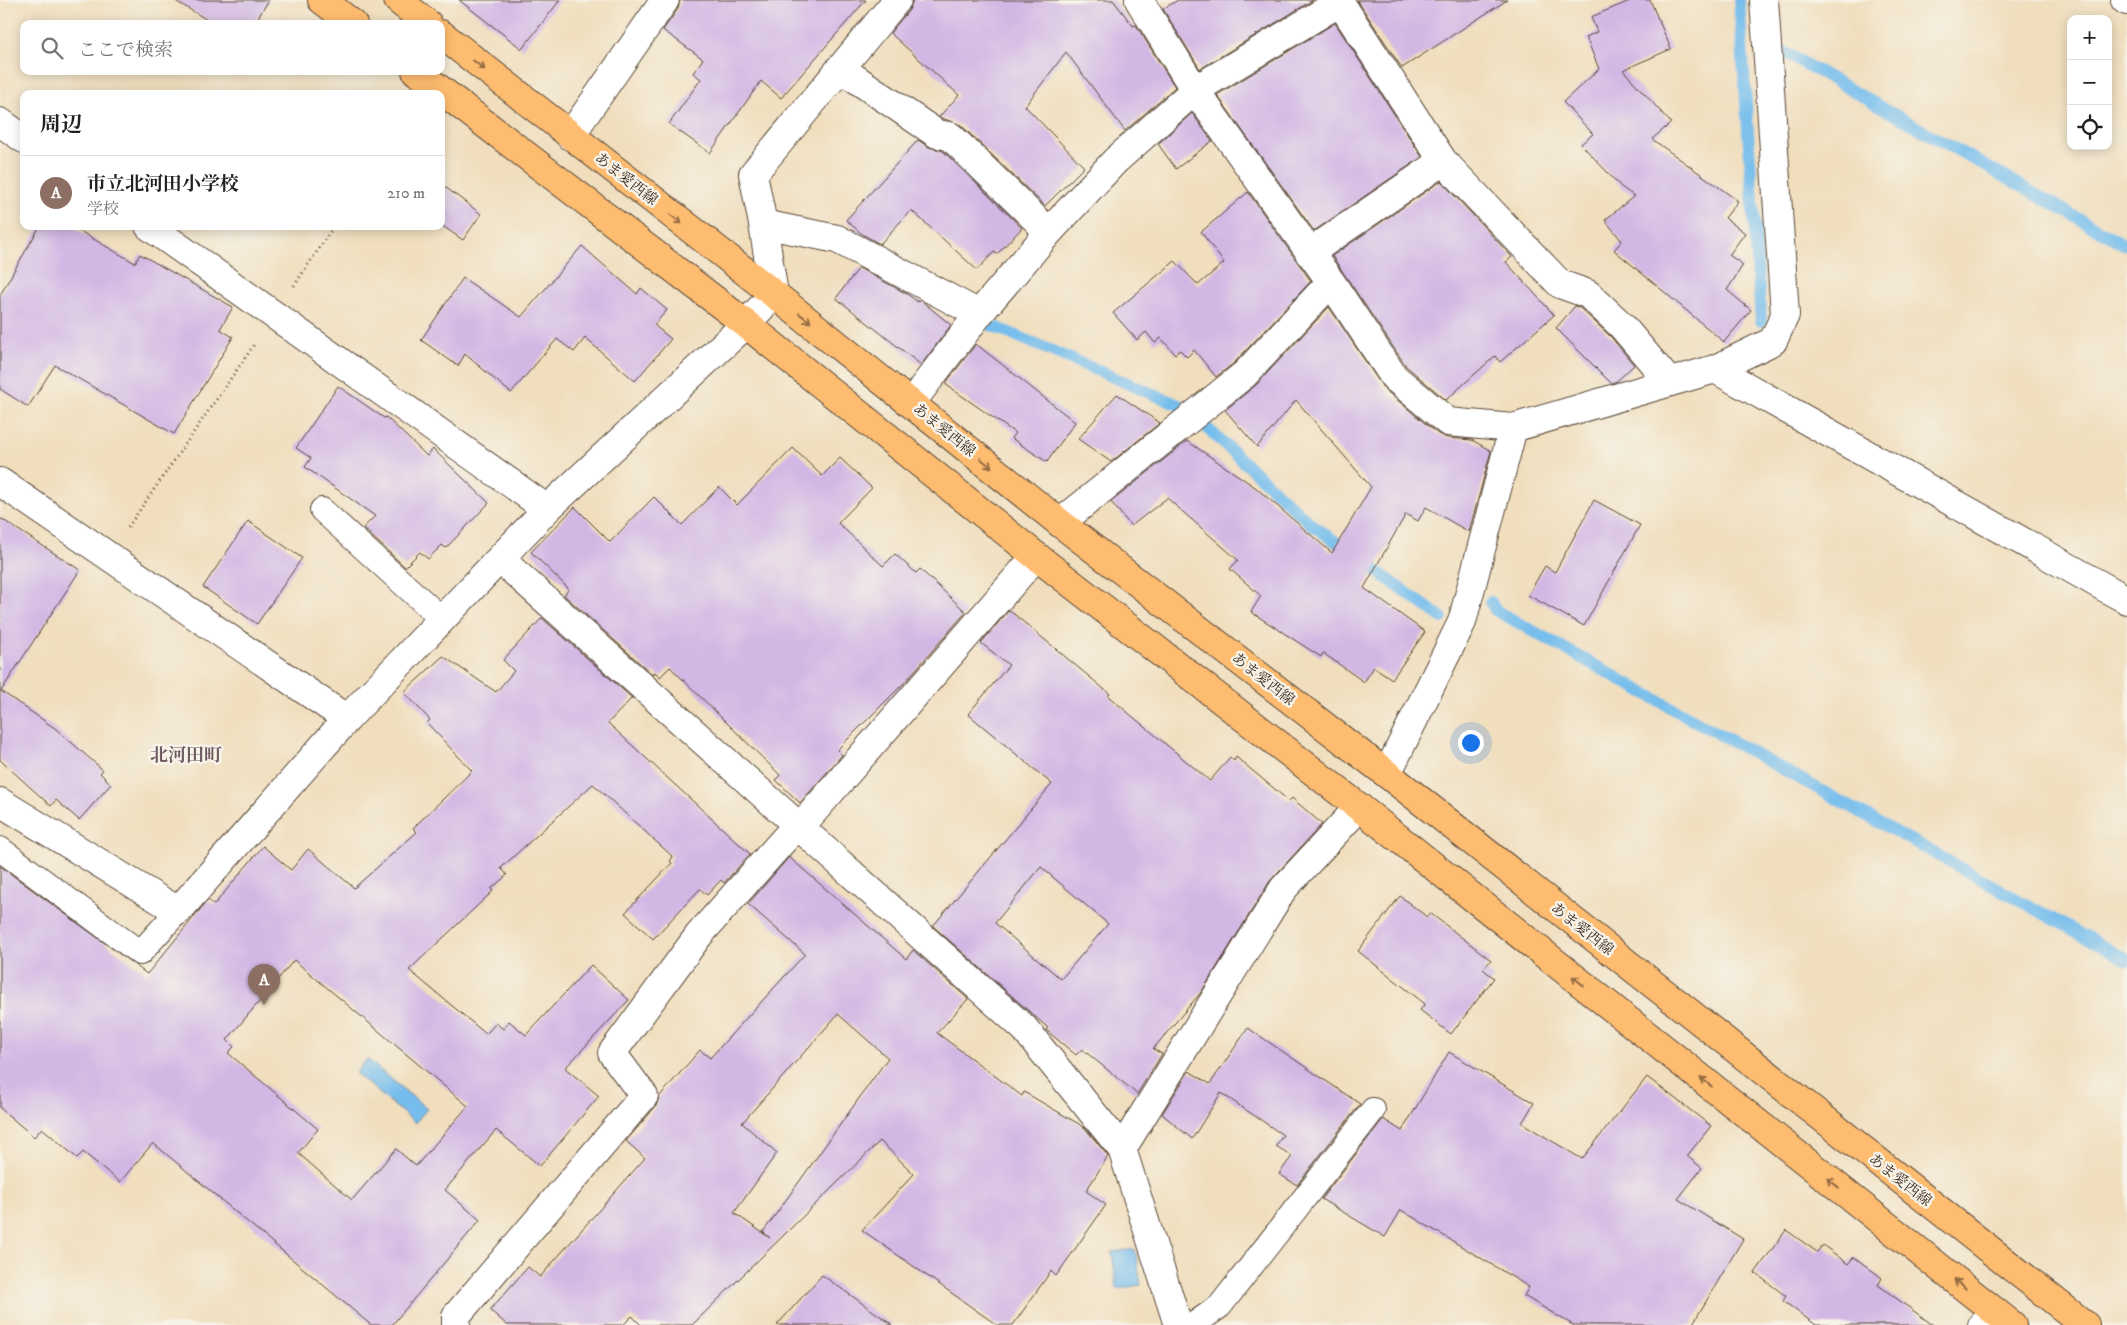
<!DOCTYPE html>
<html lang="ja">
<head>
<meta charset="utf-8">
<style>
  :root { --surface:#fff; --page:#f6f6f6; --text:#202124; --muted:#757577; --line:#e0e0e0; --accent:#ea580c }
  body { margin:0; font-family:"IM FELL DW Pica","Noto Serif JP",serif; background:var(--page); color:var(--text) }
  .controls { position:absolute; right:15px; top:15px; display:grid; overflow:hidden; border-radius:10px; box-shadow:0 2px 12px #0003 }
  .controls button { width:45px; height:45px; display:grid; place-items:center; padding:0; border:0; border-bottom:1px solid var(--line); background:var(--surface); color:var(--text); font:25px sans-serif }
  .you { position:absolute; left:1470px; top:742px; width:18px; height:18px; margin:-12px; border:4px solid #fff; border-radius:50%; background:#1a73e8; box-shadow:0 0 0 8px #1a73e833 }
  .badge { display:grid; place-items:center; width:32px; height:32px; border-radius:50%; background:var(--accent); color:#fff; font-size:16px; font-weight:700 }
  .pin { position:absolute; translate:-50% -41px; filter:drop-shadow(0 1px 2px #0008) }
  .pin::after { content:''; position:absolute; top:26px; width:18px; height:15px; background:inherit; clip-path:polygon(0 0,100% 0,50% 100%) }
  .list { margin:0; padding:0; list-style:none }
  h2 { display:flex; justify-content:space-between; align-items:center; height:65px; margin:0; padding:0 20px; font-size:21px }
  h2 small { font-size:16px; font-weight:400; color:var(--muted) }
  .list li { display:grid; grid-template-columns:32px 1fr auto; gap:15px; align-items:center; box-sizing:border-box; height:75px; padding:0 20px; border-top:1px solid var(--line) }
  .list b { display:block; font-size:19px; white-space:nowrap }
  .list p { margin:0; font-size:16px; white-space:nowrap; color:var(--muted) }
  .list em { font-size:16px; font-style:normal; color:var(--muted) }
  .icon { flex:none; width:28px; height:28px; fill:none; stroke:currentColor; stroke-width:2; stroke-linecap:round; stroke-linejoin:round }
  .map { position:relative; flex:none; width:2127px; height:1325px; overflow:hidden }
  .search { position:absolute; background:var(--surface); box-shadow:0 2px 12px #0003; left:20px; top:20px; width:425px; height:55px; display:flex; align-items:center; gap:12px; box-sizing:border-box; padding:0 18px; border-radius:10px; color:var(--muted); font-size:19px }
  .panel { position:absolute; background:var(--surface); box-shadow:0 2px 12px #0003; left:20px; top:90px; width:425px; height:140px; border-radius:10px }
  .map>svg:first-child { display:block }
  .water { fill:#74bdec; stroke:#587485 }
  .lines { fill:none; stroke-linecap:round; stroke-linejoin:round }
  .stream { stroke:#74bdec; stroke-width:12 }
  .building { fill:#d1b7e4; fill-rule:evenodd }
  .lane-casing { stroke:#564536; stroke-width:26 }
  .street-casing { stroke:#564536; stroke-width:30 }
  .primary-casing { stroke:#564536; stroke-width:30 }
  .path { stroke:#564536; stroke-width:3; stroke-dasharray:1 4; stroke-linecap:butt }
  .lane { stroke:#fff; stroke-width:24 }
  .street { stroke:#fff; stroke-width:28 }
  .primary { stroke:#febc70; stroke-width:28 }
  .oneway { stroke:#936c43 }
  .labels { text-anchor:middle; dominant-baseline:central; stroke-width:5; stroke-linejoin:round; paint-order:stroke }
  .street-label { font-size:15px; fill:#3b2a1e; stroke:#f7f3e8 }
  .quarter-label { font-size:18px; font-weight:bold; fill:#705b63; stroke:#f7f3e8 }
</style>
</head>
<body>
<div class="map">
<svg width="2127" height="1325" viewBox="0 0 2127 1325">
  <rect width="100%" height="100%" fill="#f7f3e8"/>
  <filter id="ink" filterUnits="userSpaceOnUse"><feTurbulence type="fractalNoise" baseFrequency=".02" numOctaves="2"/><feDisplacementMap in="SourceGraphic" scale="10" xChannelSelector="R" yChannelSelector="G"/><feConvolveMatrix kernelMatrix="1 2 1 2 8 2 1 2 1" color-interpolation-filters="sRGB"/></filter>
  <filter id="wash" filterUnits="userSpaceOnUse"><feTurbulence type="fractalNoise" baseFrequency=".0096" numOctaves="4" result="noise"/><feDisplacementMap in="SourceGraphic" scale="20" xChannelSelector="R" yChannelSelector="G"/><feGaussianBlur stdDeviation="1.12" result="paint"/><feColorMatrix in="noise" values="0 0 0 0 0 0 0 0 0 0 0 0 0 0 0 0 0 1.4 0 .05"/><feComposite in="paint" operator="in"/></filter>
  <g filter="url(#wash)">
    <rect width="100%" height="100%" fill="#f0debd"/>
    <path class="water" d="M367,1059L427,1109L415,1123L355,1073Z
      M1135,1249L1141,1285L1117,1289L1112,1252Z"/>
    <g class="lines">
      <path class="stream" d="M1739,0L1761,321
        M1784,52L2127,246
        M986,323L1181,406
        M1206,427L1311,524L1442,618
        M1491,602L1495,610L2127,960"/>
    </g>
    <g id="blocks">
      <path class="building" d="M174,0H269L254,24H214Z
        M459,0H560L522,49Z
        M680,0H866L781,98L761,81L710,153L669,124L701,79L693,73L703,59L663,30L678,9Z
        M913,0H1113L1133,26L1136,25L1175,87L1125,131L1066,52L1025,106L1084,167L1045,206L961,125L939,117L959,95L890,33L909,10Z
        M1178,0H1313L1200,69L1163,9Z
        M1357,0H1507L1402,68Z
        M1632,0H1650L1671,49L1623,70L1671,123L1652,139L1738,201L1725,218L1745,233L1729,255L1743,265L1727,290L1751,310L1724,342L1614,250L1622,241L1605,220L1634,196L1621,187L1581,144L1593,134L1563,102L1599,69L1586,37L1597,32L1591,17Z
        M1335,23L1422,157L1314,231L1217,95Z
        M1192,113L1212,141L1176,169L1158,144Z
        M918,140L929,147L943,151L1022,228L997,254L994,252L977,270L911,210L880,244L862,234L846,220Z
        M1441,181L1512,257L1506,262L1554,315L1500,362L1495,356L1446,400L1406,366L1332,256Z
        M441,184L481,214L463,240L441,225Z
        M1248,192L1311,281L1234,363L1216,377L1194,350L1187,357L1180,350L1175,354L1161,338L1155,343L1146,332L1137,340L1113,313L1175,261L1198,285L1224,263L1201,232Z
        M40,226H71L135,263L140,254L233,307L220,329L233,337L174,434L55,365L28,407L0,389V295Z
        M582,246L637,294L641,288L667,310L654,325L671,339L635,381L585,338L574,352L557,339L511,393L465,354L458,366L421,340L463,278L521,317Z
        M859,268L907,294L918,302L920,300L923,302L951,325L921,365L836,298Z
        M1575,306L1580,308L1611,337L1634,365L1617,381L1611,383L1556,328Z
        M1329,307L1384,389L1438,434L1447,438L1472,440L1491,451L1469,532L1426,507L1418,521L1406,514L1364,588L1425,632L1392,679L1374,667L1364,682L1323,653L1321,657L1251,612L1261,596L1230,569L1238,560L1167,498L1131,526L1111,502L1187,441L1255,487L1332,553L1371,487L1296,400L1257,447L1225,410L1256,385Z
        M976,344L1075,422L1047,462L1011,438L1015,433L945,384Z
        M338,386L384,418L386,417L427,456L433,449L489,503L446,548L442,545L428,559L420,552L405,567L363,528L375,516L305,467L311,458L296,448Z
        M1117,394L1160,423L1111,462L1078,439Z
        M793,448L822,476L840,458L872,488L838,523L883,566L895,554L916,573L920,569L966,612L905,682L837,750L842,755L800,803L776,780L780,775L670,667L660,677L655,672L653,675L564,595L569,589L531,552L575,507L610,542L654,497L682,525L719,487L737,505Z
        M1594,500L1640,525L1584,626L1528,595L1545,566L1555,572Z
        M0,518L80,570L1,691L56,729L103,770L100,773L111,784L79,820L56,800L51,806L0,760Z
        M248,521L302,558L257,624L203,587Z
        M1009,610L1110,694L1108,696L1210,781L1230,757L1234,761L1236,757L1289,801L1292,798L1322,824L1270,881L1202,991L1153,1049L1162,1054L1137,1094L1082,1049L1076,1055L1046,1030L1048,1028L933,926L1052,784L968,714L1009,665L981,643ZM1041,867L1108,924L1061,979L995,923Z
        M542,618L632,698L608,723L750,854L724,883L721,880L707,895L700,889L653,939L625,913L672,863L670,861L673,857L593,784L501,868L507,875L491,889L493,891L409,970L486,1034L496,1023L503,1029L509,1021L526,1035L591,965L629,1000L565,1068L599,1096L540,1166L496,1130L445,1190L480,1220L392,1325H371L153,1143L120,1182L83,1152L77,1158L42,1128L34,1137L0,1108V866L147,974L208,900L214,905L263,846L291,870L308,849L354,888L417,832L413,828L472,771L427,723L430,720L404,692L443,656L496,692L514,671L503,660ZM294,960L468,1106L416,1166L396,1149L352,1200L298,1153L318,1129L228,1053L234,1047L227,1040Z
        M789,857L906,959L913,950L968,999L937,1033L1022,1096L1024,1092L1084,1127L1108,1156L1086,1191L1106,1205L1056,1276L1051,1271L1013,1325H997L862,1230L914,1174L880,1141L692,1325H641L632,1316L623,1325H507L490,1310L528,1267L540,1277L645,1158L626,1141L656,1106L659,1097L700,1050L710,1058L805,954L748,904ZM838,1014L888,1058L763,1232L770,1238L734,1213L777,1153L742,1123Z
        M1400,896L1427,917L1430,913L1491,960L1483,969L1494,978L1451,1034L1420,1010L1425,1004L1358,951Z
        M1248,1028L1360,1104L1297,1185L1279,1174L1292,1156L1276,1146L1283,1135L1221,1093L1192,1139L1162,1114L1189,1071L1210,1084Z
        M1449,1052L1534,1103L1522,1123L1582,1159L1647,1077L1711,1126L1687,1156L1702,1168L1678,1199L1743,1239L1692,1325H1573L1524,1296L1529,1287L1401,1210L1385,1237L1321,1199L1383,1119L1402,1131Z
        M1786,1230L1817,1252L1823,1245L1848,1264L1854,1257L1882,1278L1878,1285L1933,1325H1816L1783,1301L1786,1296L1755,1273Z
        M822,1275L893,1325H777Z"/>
    </g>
  </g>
  <g filter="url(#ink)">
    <use href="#blocks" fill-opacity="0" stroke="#564536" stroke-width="1"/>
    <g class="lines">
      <g class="lane-casing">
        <path id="lane" d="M322,510L442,619
          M0,849L140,953L178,911
          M1193,1325L1220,1306L1373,1110"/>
      </g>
      <g class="street-casing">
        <path id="street" d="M1139,0L1195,90L1331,282L1394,377L1448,422L1513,428L1715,369L1773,341L1785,315L1764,0
          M2125,0L2127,1
          M840,68L937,134L950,136L1049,232
          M0,122L24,139
          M570,136L665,0
          M763,224L753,174L897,0
          M149,226L547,509
          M1309,253L1443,161
          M1715,369L2127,600
          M911,403L979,314
          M0,482L347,719
          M1060,523L1245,374L1331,282
          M500,559L1024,1028L1122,1149L1178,1325
          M1387,774L1462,622L1513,428
          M0,802L178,911L347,719L547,509L746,324L774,294L763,224L837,239L979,314L1049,232L1115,161L1195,90L1340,2L1443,161L1560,284L1588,294L1622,326L1669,382
          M800,827L1036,556
          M1122,1149L1283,889L1359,807
          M456,1325V1316L644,1096L612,1053L699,935L797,825
          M1982,1325L1993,1310"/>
      </g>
      <g class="primary-casing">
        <path id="primary" d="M322,0L353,24
          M398,0L428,24
          M441,34L774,294L1060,523L1387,774L2085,1325
          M416,71L746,324L1036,556L1359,807L2012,1325"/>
      </g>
      <path class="path" d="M294,286L334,226
        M128,527L254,345"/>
      <use href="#lane" class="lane"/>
      <use href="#street" class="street"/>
      <use href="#primary" class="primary"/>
    </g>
    <defs><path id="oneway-shaft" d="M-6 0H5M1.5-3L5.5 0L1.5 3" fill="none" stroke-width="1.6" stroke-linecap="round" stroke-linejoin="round" transform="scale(1.25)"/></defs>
    <g class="oneway">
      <use href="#oneway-shaft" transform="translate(479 65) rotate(38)"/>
      <use href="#oneway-shaft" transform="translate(676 219) rotate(38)"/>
      <use href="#oneway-shaft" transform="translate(805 318) rotate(38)"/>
      <use href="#oneway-shaft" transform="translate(986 463) rotate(39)"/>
      <use href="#oneway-shaft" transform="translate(1578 981) rotate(-142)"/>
      <use href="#oneway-shaft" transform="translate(1706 1082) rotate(-142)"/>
      <use href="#oneway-shaft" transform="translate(1833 1183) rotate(-142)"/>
      <use href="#oneway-shaft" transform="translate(1960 1284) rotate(-142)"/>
    </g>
  </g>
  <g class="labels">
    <g class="street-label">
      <text transform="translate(626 179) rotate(38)">あま愛西線</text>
      <text transform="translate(944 430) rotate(39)">あま愛西線</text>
      <text transform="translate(1263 679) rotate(38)">あま愛西線</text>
      <text transform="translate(1582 929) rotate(38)">あま愛西線</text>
      <text transform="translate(1900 1180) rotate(38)">あま愛西線</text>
    </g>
    <g class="quarter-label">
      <text x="186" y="756">北河田町</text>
    </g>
  </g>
</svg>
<div class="controls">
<button>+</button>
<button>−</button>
<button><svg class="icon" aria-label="locate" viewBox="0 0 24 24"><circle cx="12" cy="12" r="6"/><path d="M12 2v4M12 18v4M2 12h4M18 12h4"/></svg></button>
</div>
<div class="you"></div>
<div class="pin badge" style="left:264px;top:1005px;background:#8d6e63">A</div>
<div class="search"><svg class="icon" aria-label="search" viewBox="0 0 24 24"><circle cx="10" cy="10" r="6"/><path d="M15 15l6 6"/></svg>ここで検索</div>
<section class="panel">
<h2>周辺<small></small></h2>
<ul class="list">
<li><span class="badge" style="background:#8d6e63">A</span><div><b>市立北河田小学校</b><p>学校</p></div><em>210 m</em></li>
</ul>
</section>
</div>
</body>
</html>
